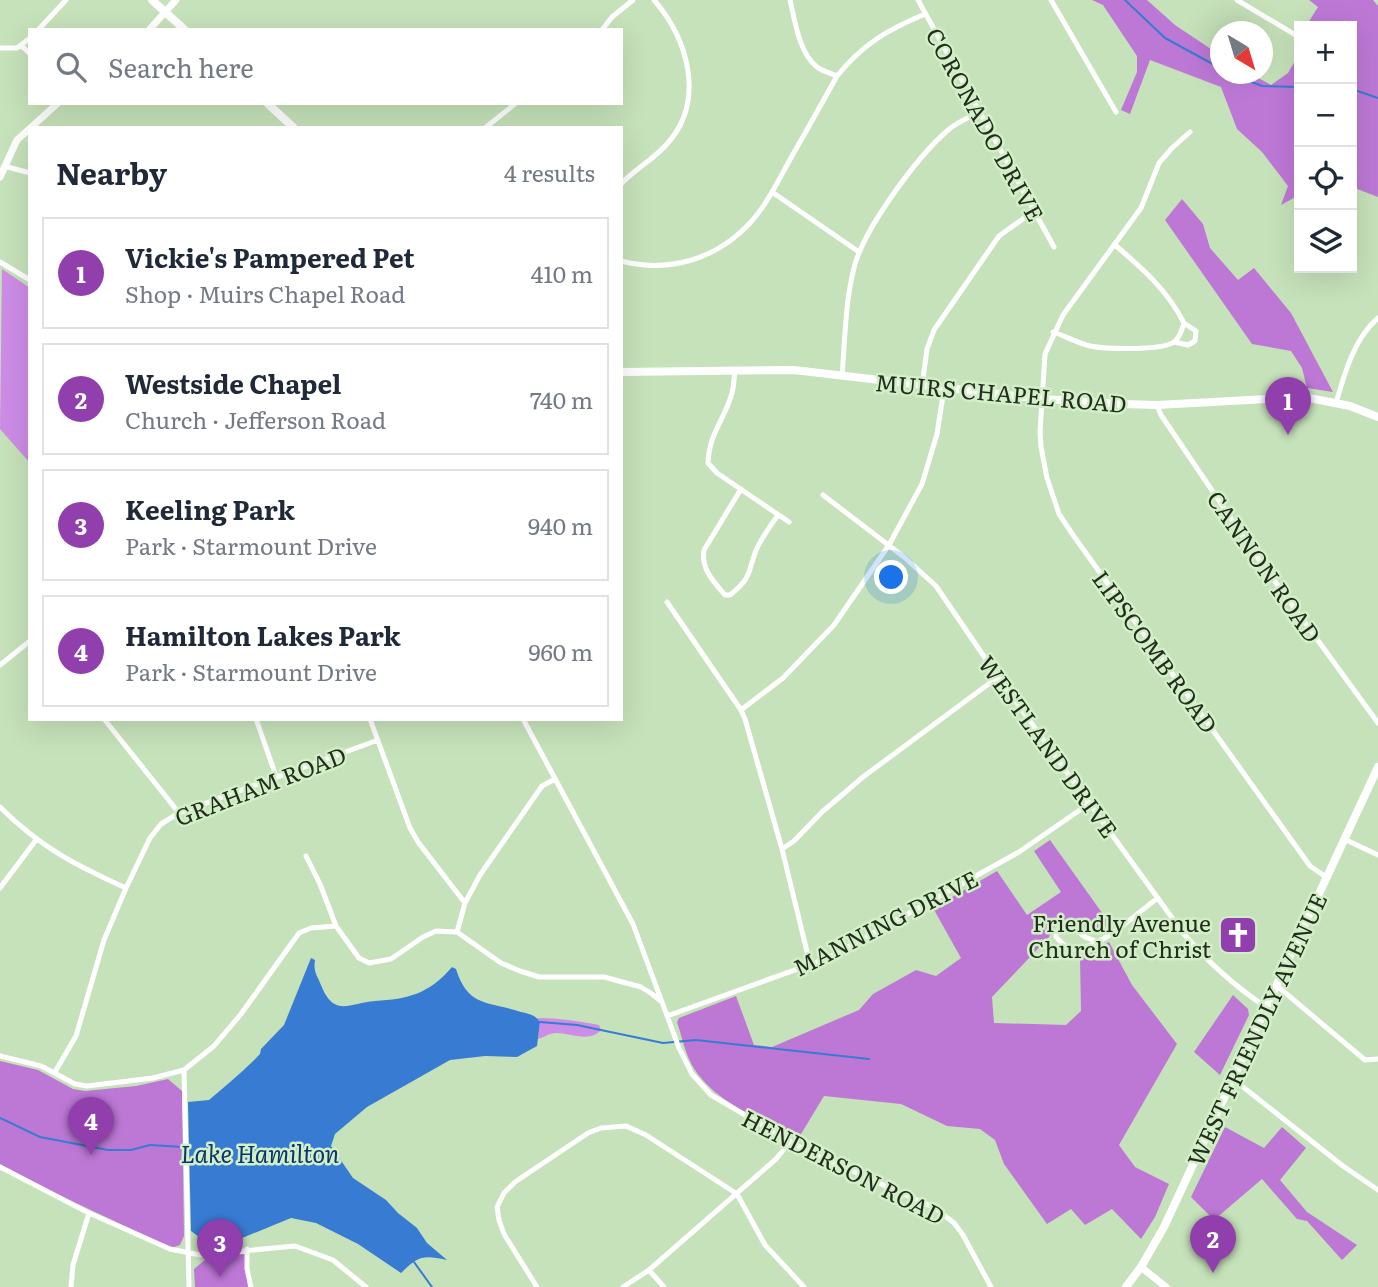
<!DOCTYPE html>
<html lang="en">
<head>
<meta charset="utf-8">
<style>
  :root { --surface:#fff; --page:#f6f6f7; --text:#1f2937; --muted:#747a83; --line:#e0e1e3; --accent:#913fad }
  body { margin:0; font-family:Literata,serif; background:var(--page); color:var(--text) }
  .controls { position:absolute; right:21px; top:21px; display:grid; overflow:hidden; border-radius:0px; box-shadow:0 7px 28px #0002 }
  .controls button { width:63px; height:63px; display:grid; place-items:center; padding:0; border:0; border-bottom:2px solid var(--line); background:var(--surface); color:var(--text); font:35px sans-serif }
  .compass { position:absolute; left:1210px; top:21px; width:63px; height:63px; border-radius:50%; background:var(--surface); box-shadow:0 7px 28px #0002; rotate:142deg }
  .you { position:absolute; left:892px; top:578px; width:24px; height:24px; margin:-18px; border:5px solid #fff; border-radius:50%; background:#1a73e8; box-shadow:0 0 0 10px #1a73e833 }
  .badge { display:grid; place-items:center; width:46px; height:46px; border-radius:50%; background:var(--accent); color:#fff; font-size:23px; font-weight:700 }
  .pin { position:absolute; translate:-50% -58px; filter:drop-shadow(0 2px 4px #0008) }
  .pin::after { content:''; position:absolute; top:37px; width:24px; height:21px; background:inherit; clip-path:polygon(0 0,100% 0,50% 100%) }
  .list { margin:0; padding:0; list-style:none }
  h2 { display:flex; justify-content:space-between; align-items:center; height:91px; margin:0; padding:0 28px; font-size:30px }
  h2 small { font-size:23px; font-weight:400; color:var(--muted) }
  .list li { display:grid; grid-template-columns:46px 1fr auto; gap:21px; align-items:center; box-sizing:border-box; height:112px; margin:0 14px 14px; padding:0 14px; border:2px solid var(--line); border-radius:0px }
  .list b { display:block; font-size:26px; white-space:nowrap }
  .list p { margin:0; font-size:23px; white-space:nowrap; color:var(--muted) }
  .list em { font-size:23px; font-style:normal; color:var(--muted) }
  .icon { flex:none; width:38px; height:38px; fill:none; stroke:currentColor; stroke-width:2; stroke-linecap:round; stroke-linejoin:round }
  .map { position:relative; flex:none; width:1378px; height:1287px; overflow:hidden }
  .search { position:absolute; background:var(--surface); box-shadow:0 7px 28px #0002; left:28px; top:28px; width:595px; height:77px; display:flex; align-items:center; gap:18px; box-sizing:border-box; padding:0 24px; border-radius:0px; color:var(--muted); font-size:26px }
  .panel { position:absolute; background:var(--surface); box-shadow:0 7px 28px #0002; left:28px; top:126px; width:595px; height:595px; border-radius:0px }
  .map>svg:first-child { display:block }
  .green { fill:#cd8ce6 }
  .forest { fill:#bd78d6 }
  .water { fill:#387bd3 }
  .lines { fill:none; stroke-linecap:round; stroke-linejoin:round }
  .stream { stroke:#387bd3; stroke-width:2 }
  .minor { stroke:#fff; stroke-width:5 }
  .tertiary { stroke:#fff; stroke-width:7 }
  .secondary { stroke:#fff; stroke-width:8 }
  .labels { text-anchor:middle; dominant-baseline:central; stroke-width:5; stroke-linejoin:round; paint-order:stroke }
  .street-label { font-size:23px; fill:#232d1e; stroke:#d3efc7 }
  .poi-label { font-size:23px; fill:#232d1e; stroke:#d3efc7; text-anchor:end }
  .water-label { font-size:24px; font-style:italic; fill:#08366f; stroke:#d3efc7 }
</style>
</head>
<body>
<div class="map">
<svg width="1378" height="1287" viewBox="0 0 1378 1287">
  <rect width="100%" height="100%" fill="#c6e2ba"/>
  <path class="green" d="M2,269L30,288V463L0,429Z
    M537,1018C558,1018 578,1021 599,1025L601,1030C589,1043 571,1033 556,1033C550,1033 544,1037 538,1039L540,1022Z"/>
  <path class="forest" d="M1092,0H1147L1175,25L1220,55V74H1251L1271,85L1288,73L1299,54V195L1281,205L1288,186L1262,152L1237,129L1221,87L1150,60L1130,114L1121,110L1137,72V56L1103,5Z
    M1309,0H1373L1378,6V197L1352,187V26H1306L1318,7Z
    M1182,199L1203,224L1210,248L1238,280L1254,268L1291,313L1333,392L1307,388L1302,368L1291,351L1252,344L1165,220Z
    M1050,840L1110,924L1092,934L1071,919C1059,919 1053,926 1049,937L992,997L994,1023L1066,1025L1081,1011L1080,957L1093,952L1109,942L1132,985L1177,1044L1119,1145L1135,1167L1169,1184L1155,1217L1141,1239L1112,1209L1085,1225L1071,1209L1047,1224L1004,1164L995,1140L980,1129L947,1126L901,1104L824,1096L798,1139C761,1119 707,1100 689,1059C684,1048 681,1034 677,1022L679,1018L736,996L754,1045L772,1047L859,1010L873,994L916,970L936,976L961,958L933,908L997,871L1027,915L1061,892L1034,851Z
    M1233,995L1248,1009L1249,1015L1220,1075L1194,1052Z
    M0,1061L38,1070L73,1089L85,1091L136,1086L168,1079L182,1091L184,1236L180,1245L172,1248L48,1190L0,1164Z
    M1225,1127L1264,1148L1282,1127L1306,1148L1280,1180L1307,1212L1357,1245L1342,1260L1307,1221L1297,1219L1262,1179L1214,1220L1191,1197Z
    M245,1254L248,1287H195L194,1269L206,1259Z"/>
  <path class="water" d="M311,958L315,960C313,971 317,975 321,985C334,1018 349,1003 375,1001C408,999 429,994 452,967L456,969C468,1008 489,1001 521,1012C530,1014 535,1015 540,1022L537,1046L517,1057L485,1056L450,1060L367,1107L335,1134L331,1146L353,1178L386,1200L398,1213L417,1228L427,1243L447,1260C422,1255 419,1256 401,1273L358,1244L316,1223L291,1218L230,1243L211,1246L191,1231L188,1102L209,1100C226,1085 244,1071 260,1054L261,1049L284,1025Z"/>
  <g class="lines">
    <path class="stream" d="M1125,0L1165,38L1220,68
      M1231,74L1262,86L1299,87
      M1352,89L1378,98
      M540,1022L577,1025L663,1043L696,1040L869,1059
      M0,1118L40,1137L108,1150H131L150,1145L183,1147
      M414,1262L432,1287"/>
    <path class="minor" d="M790,0C795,21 799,53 817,67C822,71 830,73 837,76
      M918,0L1054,247
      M1051,0L1116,112
      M1237,0L1299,37
      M38,30L66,0
      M602,30L612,17L633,0
      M22,46L30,54
      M0,48H17L30,38
      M485,128L516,103
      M1190,132L1172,148L1159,163L1141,208L1063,315L1045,354L1040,432L1041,447L1047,478L1059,514L1073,535L1310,866L1326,877
      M4,166L30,173
      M621,184C635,169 654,159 667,144C706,101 688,39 654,0
      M772,192L859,252
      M621,261C668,273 715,260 749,224C767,205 779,179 792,156C807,130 822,103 837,76C863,44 887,30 925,14
      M0,262L30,280
      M1053,332C1065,336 1078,343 1090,346C1106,349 1161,351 1174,342C1180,338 1182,329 1184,323C1168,291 1142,268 1115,245
      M1174,342L1188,345L1195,341L1196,331L1184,323
      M735,370C734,377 734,386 732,393C725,419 709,433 708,463L717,473L789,522
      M842,376C845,341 845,303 854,268C863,230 917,157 947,131C957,122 969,117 980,112
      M922,386L927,349L934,330L999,236L1034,211
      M1336,403C1345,372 1354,339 1378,318
      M1157,405L1161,415L1255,554L1378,723
      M741,489L704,550C701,569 713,581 725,595H730C753,577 747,572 757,548C763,536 770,526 778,515
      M823,495L904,557L936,586L998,677L1183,933C1208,962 1234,986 1266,1007
      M667,602L741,710L745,719L782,849L810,964
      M0,665L30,641
      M741,710L783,678L834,625L889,545L922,484L937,434L944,389
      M104,719L179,813
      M256,719L276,776
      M370,719L410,828L418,842L465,903
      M523,719L633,924L662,1002
      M0,807C40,847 75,865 126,888
      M1344,839L1378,855
      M782,849L794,841L822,812L863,777L998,677
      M306,856L320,884L336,926L359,958L369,963L391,959L423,937L436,931L457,932L501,963L520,971L539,977H604L641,987L652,994L662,1002L679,1048L692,1074L711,1095L803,1149L935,1208L954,1223L963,1235L991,1287
      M0,888L36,840
      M457,932L465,903L480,875L542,786L555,779
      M1098,942L1085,937L1070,925L1061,927L1056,934V937L1067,948C1095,955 1135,914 1158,898
      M1276,985L1365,1060L1378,1059
      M667,1016L828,958L1019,852L1090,803
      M0,1056L41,1066L75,1084L87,1086L153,1078L184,1070L214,1046L241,1014L299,933L311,928L336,926
      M184,1070L189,1287
      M55,1072L76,1036L104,940L126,888L150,838L161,824L179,813L378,740
      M1233,1079L1343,1166L1378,1190
      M0,1167L89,1213L170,1249L200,1255L295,1246L333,1260L366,1287
      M247,1249V1269L251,1287
      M649,1270L664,1287
      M71,1287L73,1265L89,1213
      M537,1287L504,1234L499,1220L497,1207L504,1193L515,1182L588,1133L601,1128L626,1126L646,1135L737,1194L765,1245L804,1287
      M623,1287L649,1270L776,1159L790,1142"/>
    <path class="tertiary" d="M149,30L176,0
      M0,177L17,140L58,103
      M1141,1267L1166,1287"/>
    <path class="secondary" d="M152,0L185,30
      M267,103L294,128
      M621,372L794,370L1042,399L1121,404L1157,405L1304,397L1350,406L1378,417
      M1126,1287L1141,1267L1164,1227L1378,767"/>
  </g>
  <defs>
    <g id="church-square" transform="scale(2.0125)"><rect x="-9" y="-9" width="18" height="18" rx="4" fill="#913fad" stroke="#d3efc7"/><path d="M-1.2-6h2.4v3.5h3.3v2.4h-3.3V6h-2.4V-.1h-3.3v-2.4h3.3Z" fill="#fff"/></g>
  </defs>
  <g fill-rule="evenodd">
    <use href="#church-square" x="1238" y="935"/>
  </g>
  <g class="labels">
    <g class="street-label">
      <text transform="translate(986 124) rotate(61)">CORONADO DRIVE</text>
      <text transform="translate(1001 392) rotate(5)">MUIRS CHAPEL ROAD</text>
      <text transform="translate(1265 566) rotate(55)">CANNON ROAD</text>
      <text transform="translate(1156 651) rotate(54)">LIPSCOMB ROAD</text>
      <text transform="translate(1049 746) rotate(54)">WESTLAND DRIVE</text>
      <text transform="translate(260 785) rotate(-21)">GRAHAM ROAD</text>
      <text transform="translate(885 922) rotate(-27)">MANNING DRIVE</text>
      <text transform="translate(1256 1029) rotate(-65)">WEST FRIENDLY AVENUE</text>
      <text transform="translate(844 1166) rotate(27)">HENDERSON ROAD</text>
    </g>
    <g class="poi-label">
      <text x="1211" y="922">Friendly Avenue<tspan x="1211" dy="26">Church of Christ</tspan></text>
    </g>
    <g class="water-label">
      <text x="260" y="1152">Lake Hamilton</text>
    </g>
  </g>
</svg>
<div class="controls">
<button>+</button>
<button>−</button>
<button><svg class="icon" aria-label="locate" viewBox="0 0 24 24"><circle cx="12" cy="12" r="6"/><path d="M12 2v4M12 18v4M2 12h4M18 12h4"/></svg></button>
<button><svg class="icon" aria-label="layers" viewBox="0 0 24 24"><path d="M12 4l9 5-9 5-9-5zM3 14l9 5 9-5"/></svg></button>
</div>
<svg class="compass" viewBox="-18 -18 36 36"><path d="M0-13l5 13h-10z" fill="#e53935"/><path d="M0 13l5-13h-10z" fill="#747a83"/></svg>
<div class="you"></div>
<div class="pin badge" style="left:1288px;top:435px">1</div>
<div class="pin badge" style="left:1213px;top:1273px">2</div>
<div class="pin badge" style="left:220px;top:1277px">3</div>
<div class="pin badge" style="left:91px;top:1155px">4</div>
<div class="search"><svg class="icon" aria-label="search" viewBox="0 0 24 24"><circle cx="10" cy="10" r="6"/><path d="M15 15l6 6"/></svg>Search here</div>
<section class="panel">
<h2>Nearby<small>4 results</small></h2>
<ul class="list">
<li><span class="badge">1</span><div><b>Vickie's Pampered Pet</b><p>Shop · Muirs Chapel Road</p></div><em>410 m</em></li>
<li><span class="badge">2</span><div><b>Westside Chapel</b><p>Church · Jefferson Road</p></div><em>740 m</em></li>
<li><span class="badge">3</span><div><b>Keeling Park</b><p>Park · Starmount Drive</p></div><em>940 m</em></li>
<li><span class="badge">4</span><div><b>Hamilton Lakes Park</b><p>Park · Starmount Drive</p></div><em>960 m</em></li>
</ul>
</section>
</div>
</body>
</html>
